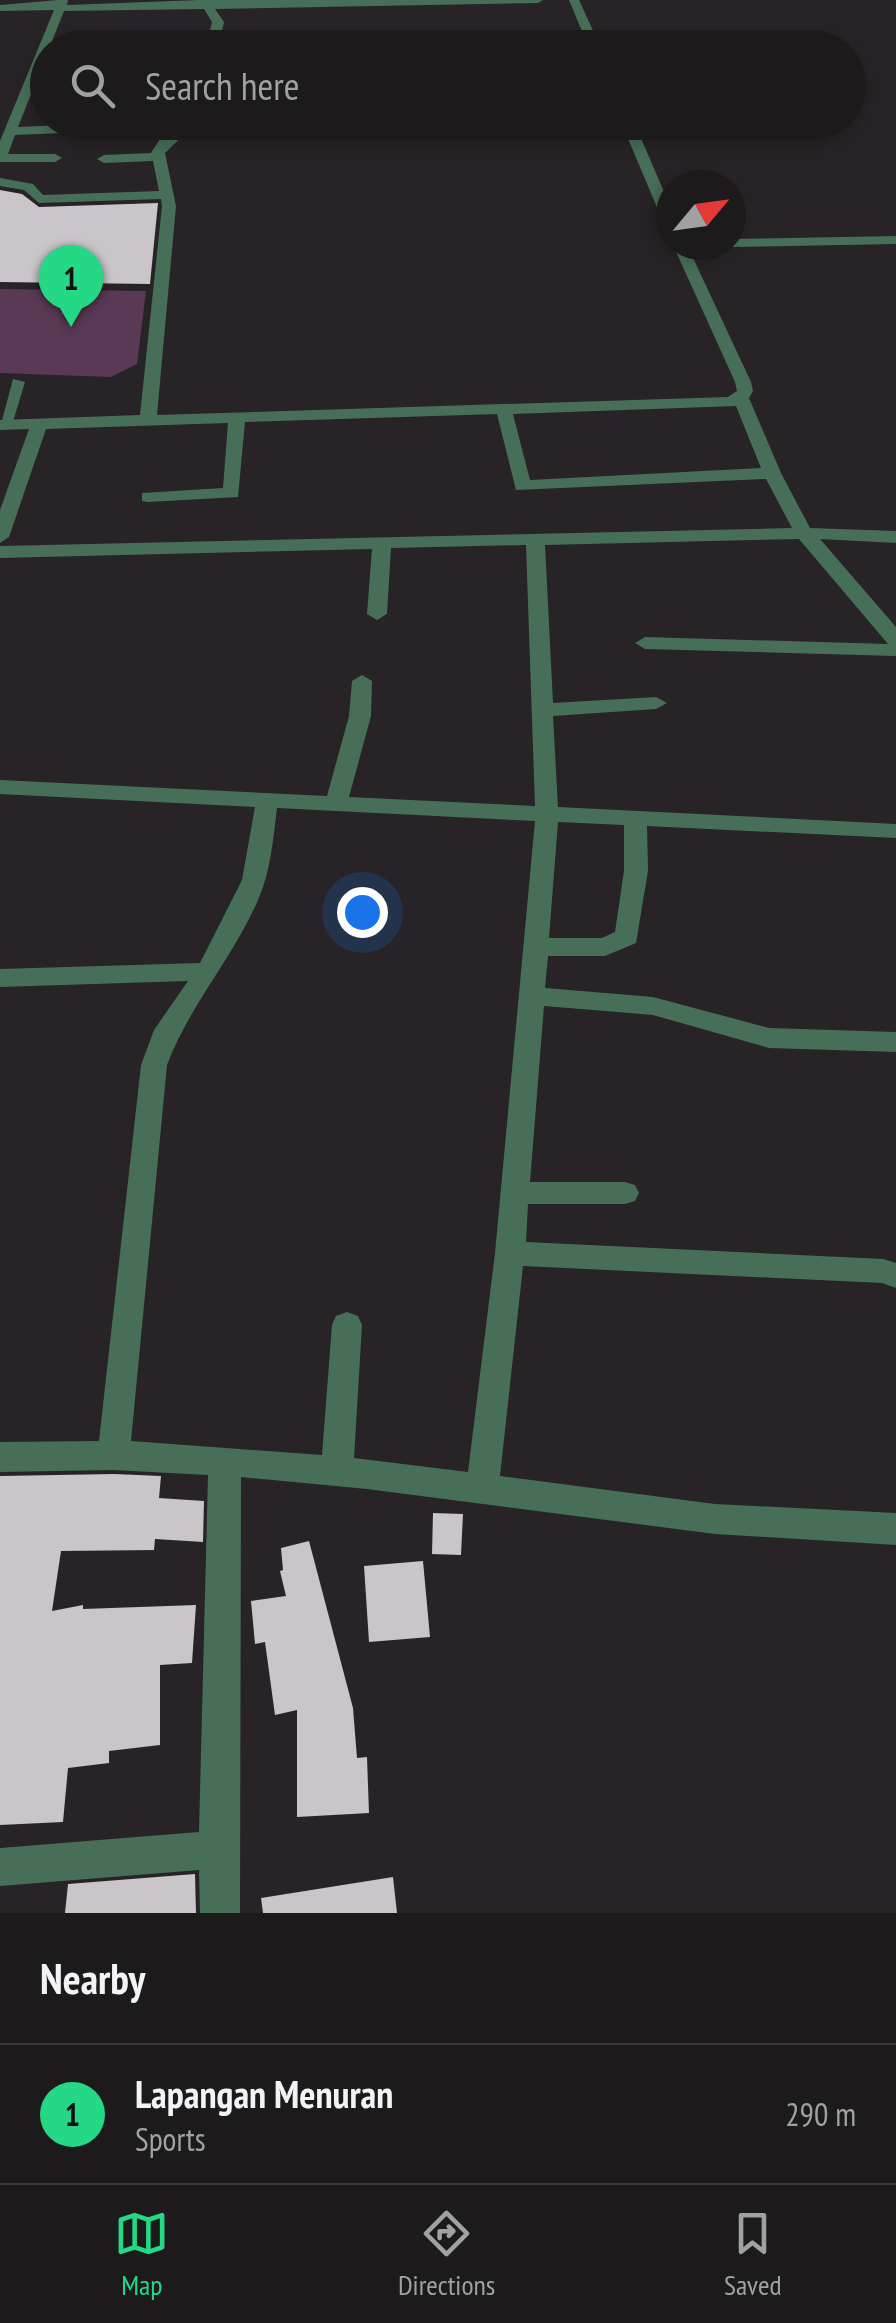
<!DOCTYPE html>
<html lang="en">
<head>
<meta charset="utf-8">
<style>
  :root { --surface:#1d1a1c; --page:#2a2729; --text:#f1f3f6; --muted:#a0a1a3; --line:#3b383b; --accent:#25d886 }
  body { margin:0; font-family:"PT Sans Narrow",sans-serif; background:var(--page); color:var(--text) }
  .compass { position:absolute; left:656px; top:170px; width:90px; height:90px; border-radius:50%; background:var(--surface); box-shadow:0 5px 15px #0003; rotate:61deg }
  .you { position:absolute; left:362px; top:912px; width:35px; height:35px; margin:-25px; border:8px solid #fff; border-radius:50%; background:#1a73e8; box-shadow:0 0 0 15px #1a73e833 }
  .badge { display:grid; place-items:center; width:65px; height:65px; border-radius:50%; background:var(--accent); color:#111; font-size:32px; font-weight:700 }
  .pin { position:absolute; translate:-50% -82px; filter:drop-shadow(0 2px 5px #0008) }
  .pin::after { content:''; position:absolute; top:52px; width:35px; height:30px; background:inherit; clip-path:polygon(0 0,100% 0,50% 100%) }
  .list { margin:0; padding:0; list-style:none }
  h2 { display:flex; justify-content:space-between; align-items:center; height:130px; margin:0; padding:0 40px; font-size:42px }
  h2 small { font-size:32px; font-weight:400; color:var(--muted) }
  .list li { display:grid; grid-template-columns:65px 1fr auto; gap:30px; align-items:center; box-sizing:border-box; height:140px; padding:0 40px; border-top:2px solid var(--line) }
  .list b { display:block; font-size:38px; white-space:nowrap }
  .list p { margin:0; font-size:32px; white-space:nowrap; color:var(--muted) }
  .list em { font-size:32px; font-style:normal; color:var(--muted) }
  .icon { flex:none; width:55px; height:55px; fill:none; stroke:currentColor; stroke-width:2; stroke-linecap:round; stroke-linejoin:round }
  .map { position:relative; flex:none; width:896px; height:1913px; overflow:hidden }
  .search { position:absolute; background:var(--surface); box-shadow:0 5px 15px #0003; left:30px; right:30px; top:30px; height:110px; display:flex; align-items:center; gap:25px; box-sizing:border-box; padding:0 35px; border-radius:55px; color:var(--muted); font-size:38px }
  .sheet { height:270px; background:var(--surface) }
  nav { display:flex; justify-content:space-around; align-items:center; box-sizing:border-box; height:140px; border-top:2px solid var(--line); background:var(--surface); font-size:28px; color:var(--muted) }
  nav a { display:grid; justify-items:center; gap:5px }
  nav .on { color:var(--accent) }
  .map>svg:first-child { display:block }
  .green { fill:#593953 }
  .building { fill:#c9c5c8 }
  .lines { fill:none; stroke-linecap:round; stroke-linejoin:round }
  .service { fill:#476f57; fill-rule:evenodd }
  .minor { fill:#476f57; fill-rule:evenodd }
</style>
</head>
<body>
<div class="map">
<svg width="896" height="1913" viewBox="0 0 896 1913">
  <rect width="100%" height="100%" fill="#272326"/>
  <path class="green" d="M0,289L146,291L137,364L111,377L0,373Z"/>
  <path class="building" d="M0,190L22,194L39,207L158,203L150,284L0,282Z
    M114,1474L161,1476L159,1498L204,1501L203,1542L155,1539L154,1550L61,1551L52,1611L83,1605V1609L196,1605L192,1663L160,1665V1745L109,1751V1763L68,1768L63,1822L0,1825V1476Z
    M433,1513L463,1514L461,1555L432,1554Z
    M309,1541L353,1708L357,1758L367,1757L369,1813L297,1817V1710L275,1715L265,1642L255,1644L251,1601L286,1596L280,1571L283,1570L281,1548Z
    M423,1561L430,1637L369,1642L364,1566Z
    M195,1874L196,1913H65L68,1884Z
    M393,1877L397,1913H263L261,1898Z"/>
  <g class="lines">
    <path class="service" d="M13,379L25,382L12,425L5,429L0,428Z"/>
    <path class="minor" d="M58,0H68L67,5L199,0H543L538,3L215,9L224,22L218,48H206L212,22L204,9L64,11L18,127L110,123L116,127L110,131L15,135L8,154H55L62,158L55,162H0V141L54,10L0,11V5Z
      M569,0H579L601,48H589Z
      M182,122H197L165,153L176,206L157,415L728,397L737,391L735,382L673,245H687L751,382L753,391L749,398L781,473L810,528L896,531V543L820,539L896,627V656L645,649L635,643L645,637L888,644L799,539L545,545L553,703L656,697L667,703L656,709L553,716L558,807L896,824V838L647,826L648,871L636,943L605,956H548L545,988L653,997L769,1028L896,1032V1052L769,1048L653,1015L544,1006L530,1182H625L635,1185L639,1193L635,1201L625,1204H528L526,1242L883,1259L896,1263V1288L882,1283L523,1266L500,1476L715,1504L896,1513V1545L715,1534L367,1489L241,1477L240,1913H200L199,1870L0,1886V1848L199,1832L208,1475L114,1470L0,1472V1442L99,1441L141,1065L154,1030L188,981L0,987V969L200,963L242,880L255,807L0,794V780L327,796L349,716L352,681L362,675L372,681L371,716L349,797L535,806L526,545L391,548L387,614L377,620L367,614L372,549L0,558V546L792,528L766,479L516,490L497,414L245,422L238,497L148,502L142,501V493L223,488L228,423L46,429L9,537L0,543V510L29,429L0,430V420L140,415L162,206L161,199L39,203L24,190L0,186V178L33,184L43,195L159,191L153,161L104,163L97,159L104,155L151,153L160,139ZM736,406L761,468L530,480L513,414ZM277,808L535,821L495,1253L468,1472L354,1458L362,1325L358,1316L347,1312L336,1316L332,1325L322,1455L131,1441L167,1065C189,1006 233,958 258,900C271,871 273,839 277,808ZM558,822L624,825V871L615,932L602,938H549Z
      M621,122H634L671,208V228L664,224Z
      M896,236V244L731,247L725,245H731V239Z"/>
  </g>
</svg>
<svg class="compass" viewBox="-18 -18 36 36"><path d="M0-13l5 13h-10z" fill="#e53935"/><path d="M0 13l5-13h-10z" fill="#a0a1a3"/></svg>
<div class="you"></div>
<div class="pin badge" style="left:71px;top:327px">1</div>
<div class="search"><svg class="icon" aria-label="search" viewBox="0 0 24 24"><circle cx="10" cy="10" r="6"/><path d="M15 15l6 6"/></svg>Search here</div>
</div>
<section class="sheet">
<h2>Nearby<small></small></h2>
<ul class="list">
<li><span class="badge">1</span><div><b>Lapangan Menuran</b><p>Sports</p></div><em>290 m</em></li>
</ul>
</section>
<nav>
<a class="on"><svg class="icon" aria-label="map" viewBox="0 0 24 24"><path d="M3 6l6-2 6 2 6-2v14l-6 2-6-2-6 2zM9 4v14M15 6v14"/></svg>Map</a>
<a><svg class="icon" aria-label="directions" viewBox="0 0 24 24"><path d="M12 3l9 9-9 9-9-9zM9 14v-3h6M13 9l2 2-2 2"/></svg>Directions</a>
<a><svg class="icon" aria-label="saved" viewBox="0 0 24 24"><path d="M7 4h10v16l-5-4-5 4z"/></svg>Saved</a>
</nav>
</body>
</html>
